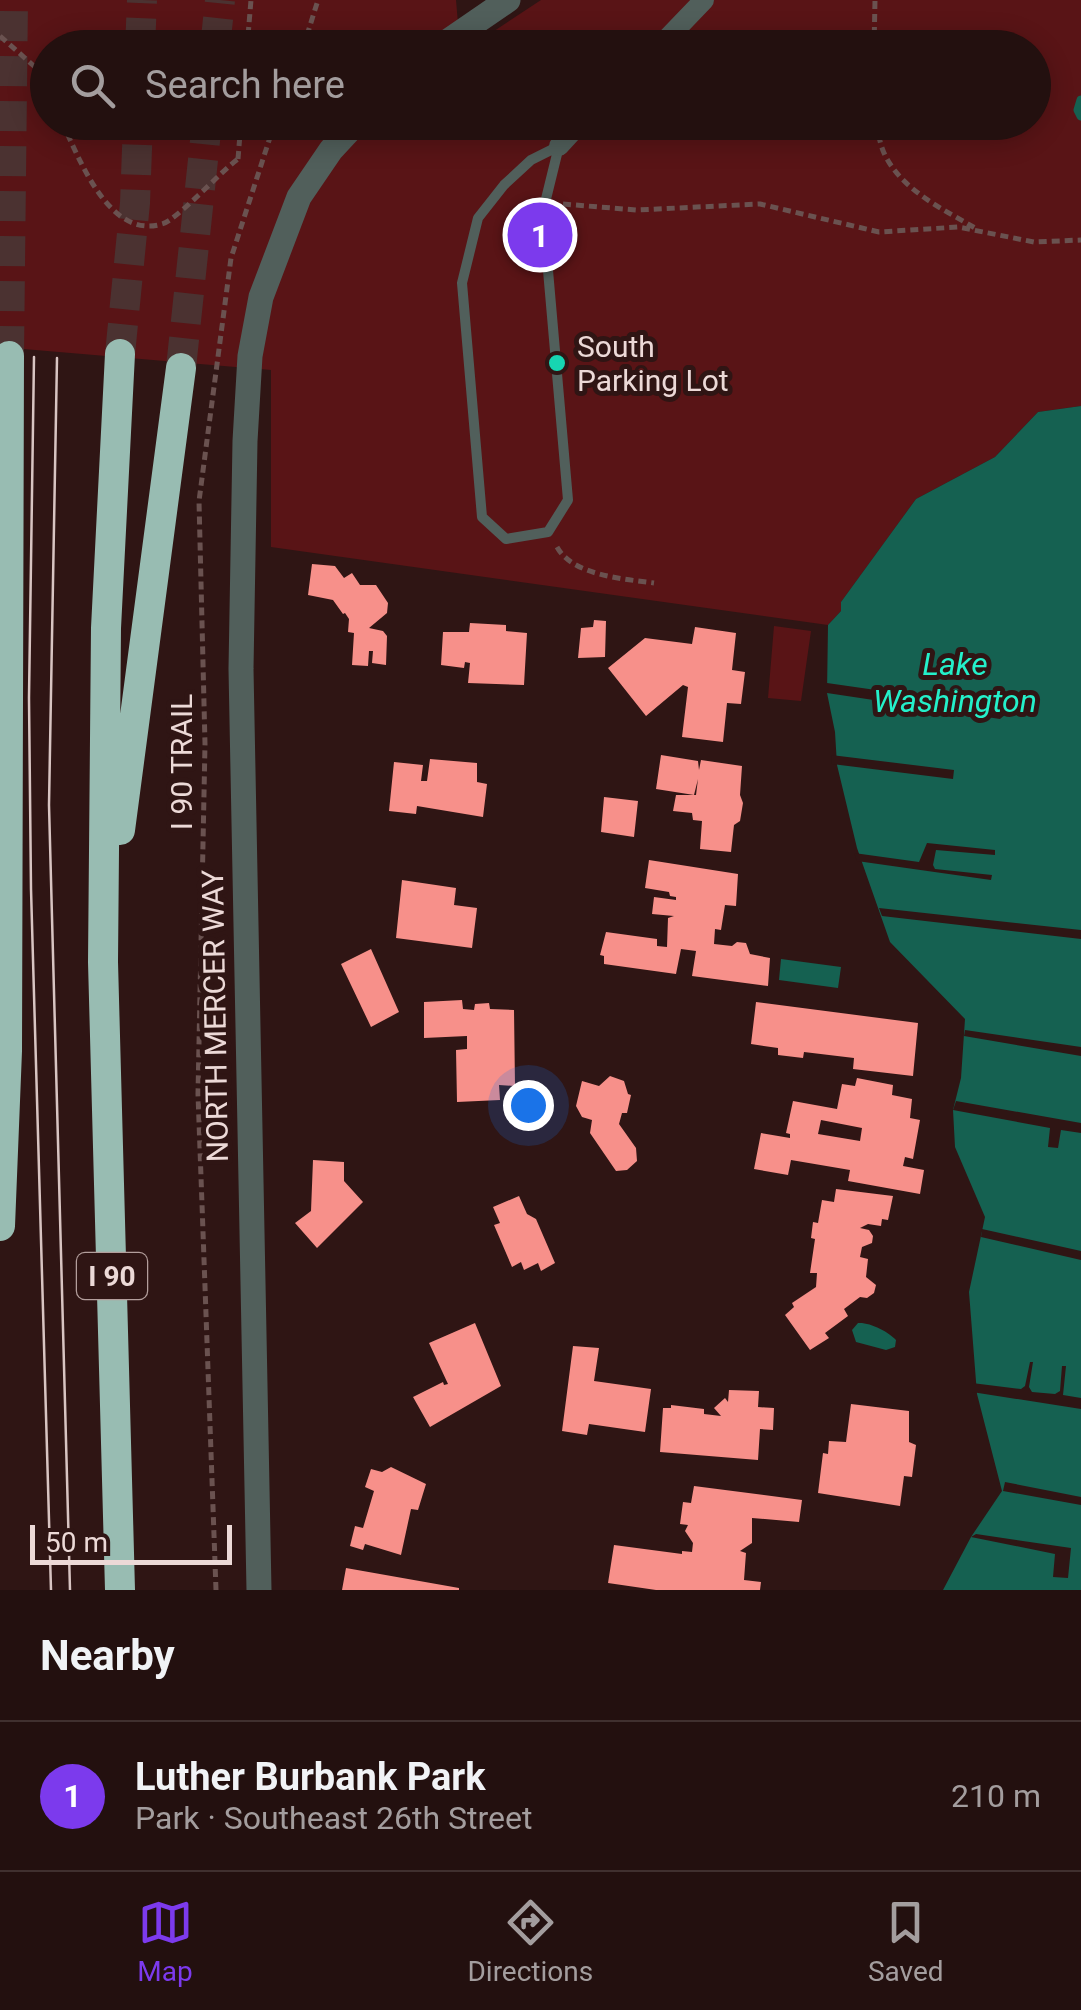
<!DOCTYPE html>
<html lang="en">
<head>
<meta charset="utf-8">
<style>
  :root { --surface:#23100f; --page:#2b1918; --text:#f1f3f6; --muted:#a39d9e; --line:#40302f; --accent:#7c3aed }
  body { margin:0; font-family:Roboto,sans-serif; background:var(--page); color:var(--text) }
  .scale { position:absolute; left:30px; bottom:25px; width:202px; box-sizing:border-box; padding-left:10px; border:5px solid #ecd9d7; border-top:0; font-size:28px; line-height:35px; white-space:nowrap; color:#ecd9d7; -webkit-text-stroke:8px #2f1514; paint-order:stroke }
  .you { position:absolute; left:528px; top:1105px; width:35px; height:35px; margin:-25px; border:8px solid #fff; border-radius:50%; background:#1a73e8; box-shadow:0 0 0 15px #1a73e833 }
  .badge { display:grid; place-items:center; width:65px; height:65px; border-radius:50%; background:var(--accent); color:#fff; font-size:32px; font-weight:700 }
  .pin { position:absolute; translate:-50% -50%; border:5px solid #fff; box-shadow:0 2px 10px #0006 }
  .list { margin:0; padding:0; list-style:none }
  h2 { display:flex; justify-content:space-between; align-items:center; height:130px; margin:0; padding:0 40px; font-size:42px }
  h2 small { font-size:32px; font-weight:400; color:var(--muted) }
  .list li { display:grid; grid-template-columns:65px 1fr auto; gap:30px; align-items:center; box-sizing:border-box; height:150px; padding:0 40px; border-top:2px solid var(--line) }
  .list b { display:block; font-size:38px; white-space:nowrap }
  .list p { margin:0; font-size:32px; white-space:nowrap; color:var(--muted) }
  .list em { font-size:32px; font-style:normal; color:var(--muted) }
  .icon { flex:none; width:55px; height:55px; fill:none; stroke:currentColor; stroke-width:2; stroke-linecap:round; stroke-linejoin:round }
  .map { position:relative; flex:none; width:1081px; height:1590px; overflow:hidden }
  .search { position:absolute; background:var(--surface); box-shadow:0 5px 25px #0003; left:30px; right:30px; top:30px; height:110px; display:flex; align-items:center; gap:25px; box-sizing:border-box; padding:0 35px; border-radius:55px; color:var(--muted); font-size:38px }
  .sheet { height:280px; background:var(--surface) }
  nav { display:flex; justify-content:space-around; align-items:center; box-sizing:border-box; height:140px; border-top:2px solid var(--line); background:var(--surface); font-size:28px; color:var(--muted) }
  nav a { display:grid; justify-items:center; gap:5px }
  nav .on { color:var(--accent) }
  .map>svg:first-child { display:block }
  .green { fill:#591416 }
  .water { fill:#156151 }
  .pier { fill:#2f1514 }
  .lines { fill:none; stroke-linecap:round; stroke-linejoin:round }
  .stream { stroke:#156151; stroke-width:9 }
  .building { fill:#f7908a; fill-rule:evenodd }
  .motorway-tunnel { stroke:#4b3231; stroke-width:30; stroke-dasharray:30 15; stroke-linecap:butt }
  .path { stroke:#6a5250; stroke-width:5; stroke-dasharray:8 5; stroke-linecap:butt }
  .service { stroke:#515f5b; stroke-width:10 }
  .minor { stroke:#515f5b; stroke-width:20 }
  .tertiary { stroke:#515f5b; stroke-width:25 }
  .motorway { stroke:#98bcb2; stroke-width:30 }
  .tram { stroke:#d8c4c2; stroke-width:2.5 }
  .path-bridge { stroke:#6a5250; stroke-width:5; stroke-dasharray:8 5; stroke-linecap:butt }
  .poi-dot { fill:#17d5b2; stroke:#2f1514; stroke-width:4 }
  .labels { text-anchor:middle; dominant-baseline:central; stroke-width:10; stroke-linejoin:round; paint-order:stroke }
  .shield { fill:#2f1514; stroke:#b39e9c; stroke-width:2.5 }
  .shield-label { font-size:28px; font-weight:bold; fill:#ecd9d7 }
  .poi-label { font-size:30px; fill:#ecd9d7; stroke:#2f1514; text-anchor:start }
  .street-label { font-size:30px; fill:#ecd9d7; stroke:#2f1514 }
  .water-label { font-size:32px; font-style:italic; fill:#24f0ca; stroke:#2f1514 }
</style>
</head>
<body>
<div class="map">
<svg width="1081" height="1590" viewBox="0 0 1081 1590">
  <rect width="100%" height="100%" fill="#2f1514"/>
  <path class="green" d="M0,0H456L460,47L48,48V122H1034V48L470,47L541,0H1081V406L1038,412L995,457L916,499L841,602V611L828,625L271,547V370L0,347Z
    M774,626L811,631L801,701L768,698Z"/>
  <path class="water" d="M1081,406V1590H943L971,1537L1002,1491L977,1394L969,1292L985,1217L955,1147L953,1110L961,1078L965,1019L890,942L857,848L837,765L835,732L827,693L828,625L841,611V602L916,499L995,457L1038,412Z
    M781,959L841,967L838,988L779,980Z
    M858,1323C870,1322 889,1332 896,1340L895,1347L886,1350L856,1342L852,1330Z"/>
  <path class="pier" d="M827,683L1001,708L1006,714L1000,719L827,693Z
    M831,755L954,770L953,779L832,764Z
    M927,843L995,850V855L936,850L933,865L935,869L992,875L991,880L857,861L854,853L919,862Z
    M879,908L1081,930V939L882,916Z
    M965,1030L1081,1047V1056L964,1036Z
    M956,1101L1081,1123V1133L1061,1130L1058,1148L1048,1147L1050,1128L953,1110Z
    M982,1229L1081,1251V1260L981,1237Z
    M1030,1362H1033L1029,1387L1032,1392L1055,1394L1060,1391L1062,1366H1066L1063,1395L1081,1398V1409L972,1392V1383L1021,1389L1025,1386Z
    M1005,1482L1081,1497V1505L1003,1491Z
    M976,1534L1071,1548L1068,1578L1053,1577L1055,1554L971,1537Z"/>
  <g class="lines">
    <path class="stream" d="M1081,100L1078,110L1081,116"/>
  </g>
  <path class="building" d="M312,564L335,566L344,578L352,573L360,585H376L388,603L387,613L369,628L383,631L387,636L386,665L372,663L373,651H369L368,666L352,665L354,633L348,632L349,619L345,613L343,614L333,600L308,595Z
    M594,620L606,621L605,657L578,658L581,628L593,627Z
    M470,623L506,625V631L527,633L524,685L468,683L470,663L465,662L464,668L441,665L443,632H469Z
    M695,627L736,633L732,670L745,672L741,704L727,703L723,742L682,737L688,687L683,685L646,716L608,668L645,638L692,644Z
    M661,755L698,761L699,770L701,760L742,766L740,795L743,803L740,821L734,825L731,852L700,849L702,821L693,820L692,813L673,811L676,795H696L698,779L694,795L656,789Z
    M430,759L477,763V782L487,784L483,817L417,806L416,814L389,811L394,762L423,765L421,781H427Z
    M604,797L638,801L634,837L601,832Z
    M649,860L738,874L736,906L725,905L721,930L715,929L714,944L732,946L737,942L746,943L750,954L770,958L768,986L692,976L696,951L681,949L676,974L604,964V956L600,955L606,932L657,939V946L667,947L668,918L674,916L652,914L654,897L676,900V897L670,896L669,892L645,888Z
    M402,880L456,888L454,905L477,908L472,948L396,938Z
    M371,949L399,1012L371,1027L341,964Z
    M462,1000L463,1009L474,1010L475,1004L489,1003L490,1009L514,1010L515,1086L499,1085L500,1100L457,1102L456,1050L467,1049V1036L424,1038V1002Z
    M756,1002L918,1023L913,1076L853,1069L854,1058L804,1052L803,1058L778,1055V1048L751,1044Z
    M610,1076L624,1081L628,1094L631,1095L627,1113H622L619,1124L636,1148L637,1161L627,1170L616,1171L590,1133L592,1120L582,1117L576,1106L582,1081L599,1086Z
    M857,1078L893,1085L892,1095L912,1099L910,1118L920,1120L913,1159L905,1157L903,1166L924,1170L920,1194L848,1181L850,1170L791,1160L788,1175L754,1169L761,1133L790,1138V1134L786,1133L793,1101L837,1109L842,1084L855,1086ZM821,1120L862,1128L860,1141L818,1134Z
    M313,1160L344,1162V1181L363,1202L317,1248L295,1223L311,1211Z
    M836,1189L893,1196L888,1220L882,1219L881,1226L868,1224L860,1228L869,1230L873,1236L872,1243L862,1247L860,1257L868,1259L866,1277L876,1285L874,1293L867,1298L860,1297L844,1309L848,1316L825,1333L829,1338L810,1350L785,1315L794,1307L792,1303L816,1287L817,1273H810L815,1239L811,1238L813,1222L818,1223L822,1200L834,1202Z
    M519,1196L527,1214L536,1219L555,1263L541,1271L538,1263L524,1270L521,1262L512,1267L494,1225L500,1223L493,1207Z
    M475,1323L501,1386L430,1427L413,1397L443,1382L444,1385L448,1384L429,1343Z
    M573,1346L599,1348L594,1381L651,1389L645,1432L589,1424L587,1435L562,1431Z
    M729,1390L759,1391L758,1407L774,1408L773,1430L760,1429L758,1460L660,1452L663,1408H671V1405L704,1409V1414L721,1416L714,1408L725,1398L728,1402Z
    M851,1404L909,1411V1442L916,1445L912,1477L904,1476L900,1506L818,1493L823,1453L828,1454L829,1441L846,1442Z
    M391,1467L426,1484L418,1510L411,1509L401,1555L365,1544L363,1550L350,1546L355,1526L363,1528L374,1491L365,1487L371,1469L382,1472Z
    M694,1486L802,1500L799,1522L752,1518V1543L740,1551L746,1553L744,1580L761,1582L760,1590H656L608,1583L614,1545L682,1554V1551L692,1552L693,1543L685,1531L688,1525L680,1524L683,1502L691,1503Z
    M346,1568L459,1588V1590H342Z"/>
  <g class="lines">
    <path class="motorway-tunnel" d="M140,48L142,0
      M215,48L220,0
      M120,354L135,203L138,122
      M9,356L13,0
      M181,368L207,122"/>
    <path class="path" d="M247,48L251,0
      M303,48L318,0
      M874,48L875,0
      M876,122C878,132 880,144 884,153C901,190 943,209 975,228
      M238,159L241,122
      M563,204L636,210L760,204L879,232L958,227L1034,242L1081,240
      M557,547C573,576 625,579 654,583
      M216,1590L198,1094L205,744L199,501L231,258L275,122"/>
    <path class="service" d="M559,146L545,203V236L568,500L548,532L506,539L482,517L462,283L478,218L504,185L531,160Z"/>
    <path class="minor" d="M658,48L704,0
      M559,146L581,122"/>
    <path class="tertiary" d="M438,48L508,0
      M259,1590L241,669L245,441L250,356L261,297L299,197L331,150L357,122"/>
    <path class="motorway" d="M120,830L181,368
      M0,1226L7,1051L9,356
      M120,1590L103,962L106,628L120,354"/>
    <path class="tram" d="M34,357L29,698L31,889L51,1590
      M57,358L49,805L70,1590"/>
    <path class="path-bridge" d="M0,36L35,67L48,92
      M62,122C79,158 109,240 162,224C177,220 220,172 238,159"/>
  </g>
  <circle class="poi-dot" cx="557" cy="363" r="10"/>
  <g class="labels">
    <rect class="shield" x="77" y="1253" width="70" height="46" rx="8"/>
    <g class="shield-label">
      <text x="112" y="1276">I 90</text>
    </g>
    <g class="poi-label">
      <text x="577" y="346">South<tspan x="577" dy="34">Parking Lot</tspan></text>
    </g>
    <g class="street-label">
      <text transform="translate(181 762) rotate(-90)">I 90 TRAIL</text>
      <text transform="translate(215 1016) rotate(-91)">NORTH MERCER WAY</text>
    </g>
    <g class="water-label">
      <text x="955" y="664">Lake<tspan x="955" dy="37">Washington</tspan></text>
    </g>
  </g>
</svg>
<div class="scale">50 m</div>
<div class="you"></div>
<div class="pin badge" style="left:540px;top:235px">1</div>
<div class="search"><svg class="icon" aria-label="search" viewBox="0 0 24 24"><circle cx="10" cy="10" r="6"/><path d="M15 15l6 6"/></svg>Search here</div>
</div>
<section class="sheet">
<h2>Nearby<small></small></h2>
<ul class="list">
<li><span class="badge">1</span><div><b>Luther Burbank Park</b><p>Park · Southeast 26th Street</p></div><em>210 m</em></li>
</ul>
</section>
<nav>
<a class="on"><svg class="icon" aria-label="map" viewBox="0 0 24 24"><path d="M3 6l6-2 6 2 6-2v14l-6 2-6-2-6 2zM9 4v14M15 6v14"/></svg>Map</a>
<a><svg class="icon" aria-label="directions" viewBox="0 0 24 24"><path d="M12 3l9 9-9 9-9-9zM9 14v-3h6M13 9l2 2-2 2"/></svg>Directions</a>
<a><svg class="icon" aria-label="saved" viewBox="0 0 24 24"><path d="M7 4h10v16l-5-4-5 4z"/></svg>Saved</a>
</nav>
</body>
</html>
